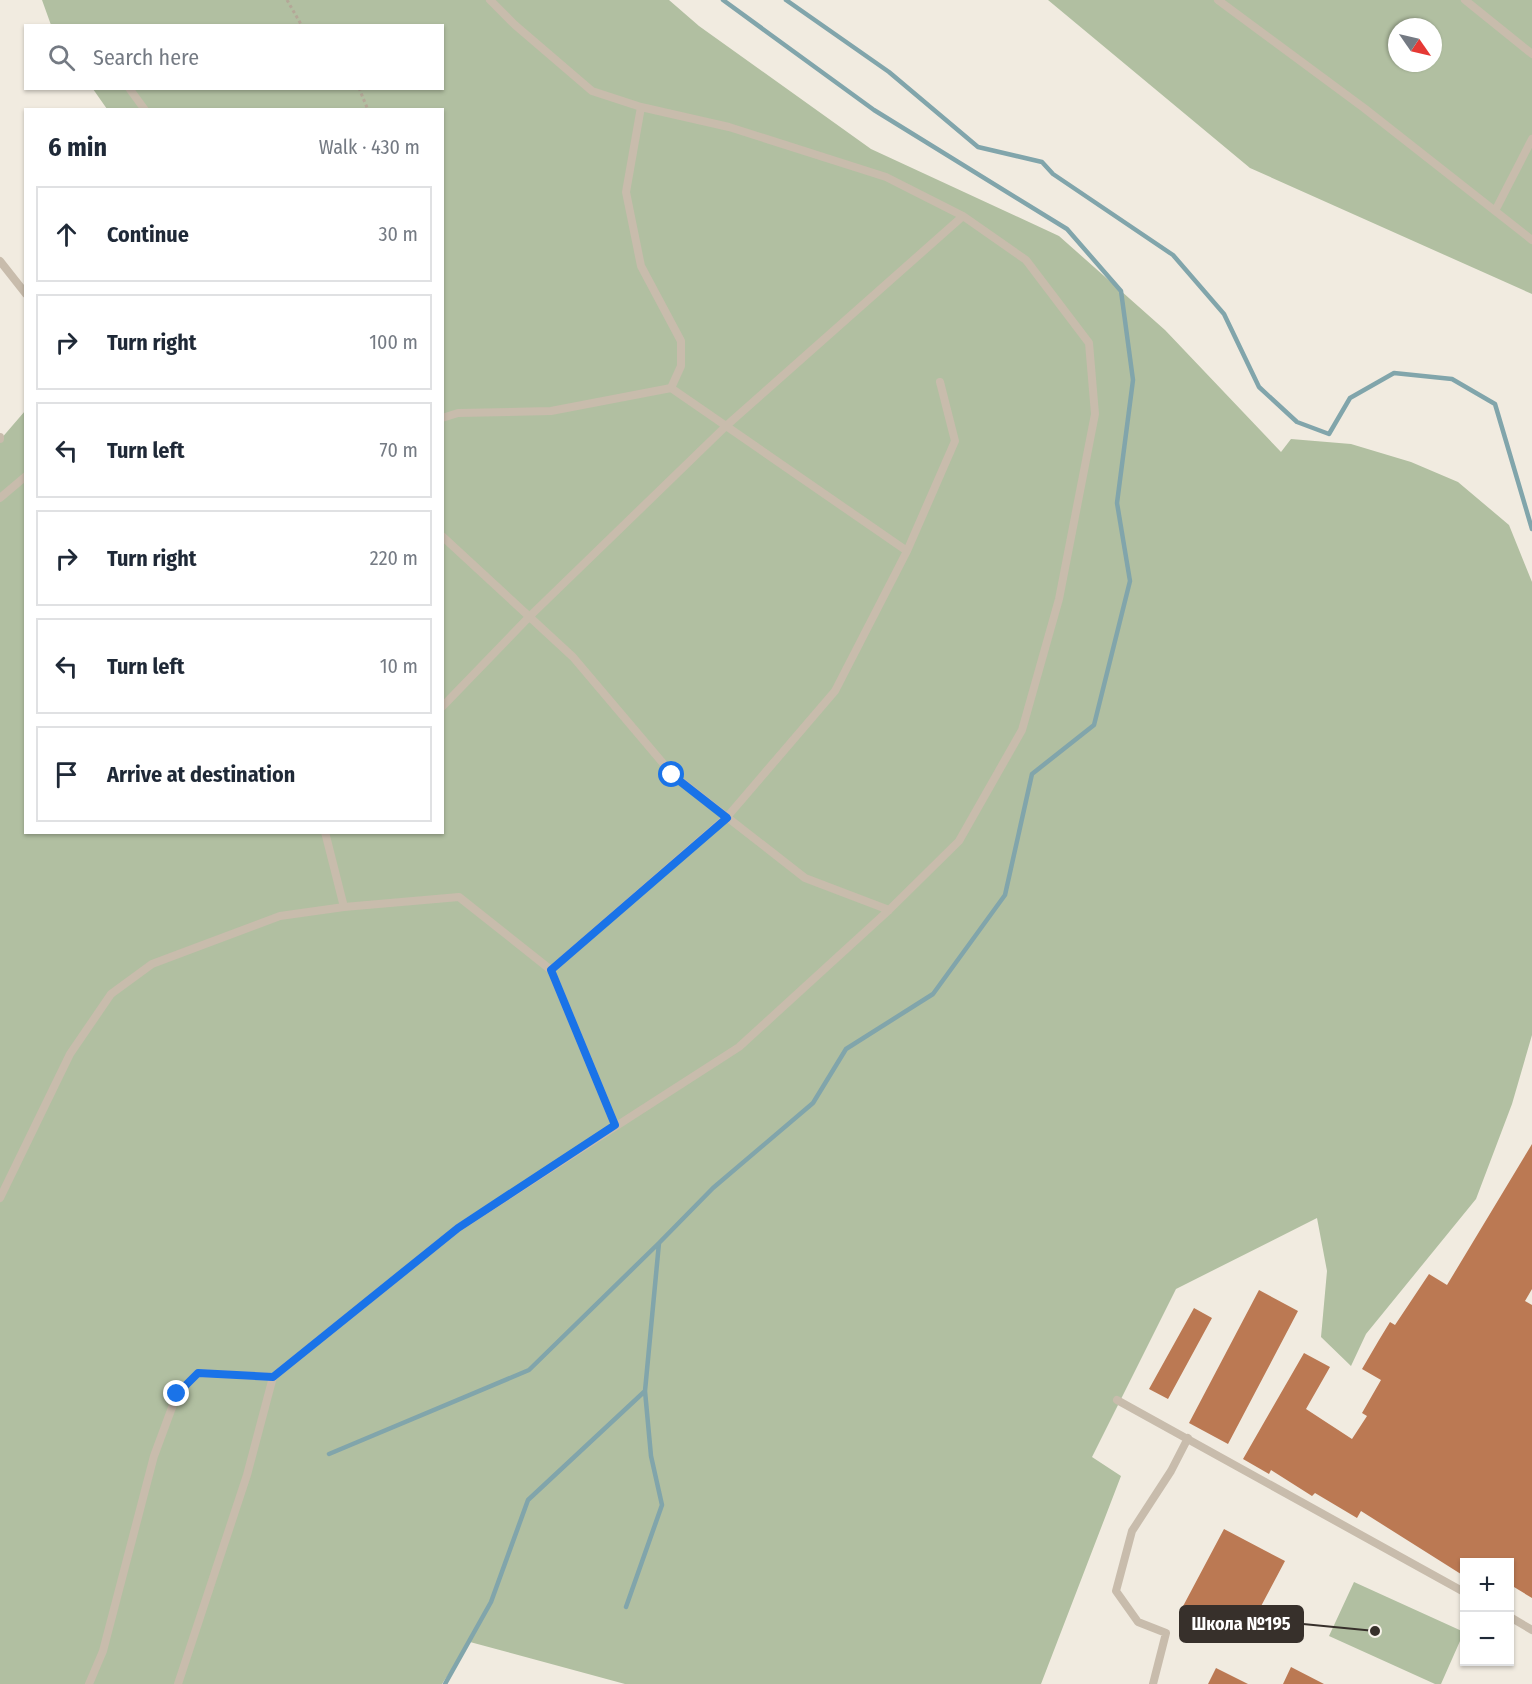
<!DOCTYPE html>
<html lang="en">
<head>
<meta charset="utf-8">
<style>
  :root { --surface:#fff; --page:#f2f2f3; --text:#1f2937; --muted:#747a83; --line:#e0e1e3 }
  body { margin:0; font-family:"Fira Sans Condensed",sans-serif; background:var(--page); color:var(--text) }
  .controls { position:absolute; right:18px; bottom:18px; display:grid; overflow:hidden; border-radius:0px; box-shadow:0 2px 4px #0004 }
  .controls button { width:54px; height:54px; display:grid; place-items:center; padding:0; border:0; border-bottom:2px solid var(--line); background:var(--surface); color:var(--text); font:30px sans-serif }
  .compass { position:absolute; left:1388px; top:18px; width:54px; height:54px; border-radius:50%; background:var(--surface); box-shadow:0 2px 4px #0004; rotate:124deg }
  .stop { position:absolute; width:18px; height:18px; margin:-14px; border:4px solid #1a73e8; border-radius:50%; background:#fff }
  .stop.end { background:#1a73e8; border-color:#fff; box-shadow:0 2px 6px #0008 }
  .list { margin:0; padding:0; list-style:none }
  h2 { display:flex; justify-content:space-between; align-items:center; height:78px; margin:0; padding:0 24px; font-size:26px }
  h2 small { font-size:20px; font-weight:400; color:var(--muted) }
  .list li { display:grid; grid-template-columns:39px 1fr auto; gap:18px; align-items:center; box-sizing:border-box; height:96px; margin:0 12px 12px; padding:0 12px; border:2px solid var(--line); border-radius:0px }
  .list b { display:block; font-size:22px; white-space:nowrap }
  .list em { font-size:20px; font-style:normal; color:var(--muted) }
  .icon { flex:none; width:33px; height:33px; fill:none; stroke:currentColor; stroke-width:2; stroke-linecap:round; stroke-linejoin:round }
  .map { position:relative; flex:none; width:1532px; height:1684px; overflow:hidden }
  .search { position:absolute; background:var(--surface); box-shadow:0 2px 4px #0004; left:24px; top:24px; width:420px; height:66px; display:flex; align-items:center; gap:15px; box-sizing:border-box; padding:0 21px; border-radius:0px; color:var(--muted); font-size:22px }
  .panel { position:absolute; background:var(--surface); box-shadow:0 2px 4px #0004; left:24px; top:108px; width:420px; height:726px; border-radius:0px }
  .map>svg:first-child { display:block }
  .green { fill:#b1bfa1; fill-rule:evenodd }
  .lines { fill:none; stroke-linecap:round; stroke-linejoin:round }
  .stream { stroke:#81a5ab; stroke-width:4.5 }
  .building { fill:#bb7953 }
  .path { stroke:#b4a797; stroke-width:3; stroke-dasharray:3 3; stroke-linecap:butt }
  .lane { stroke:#c8bcac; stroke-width:8 }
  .route { stroke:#1a73e8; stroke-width:8 }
  .leader { fill:none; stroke:#37302b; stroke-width:2 }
  .callout-dot { fill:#37302b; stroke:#f9f4ec; stroke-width:2 }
  .callout { fill:#37302b; stroke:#37302b; stroke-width:2 }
  .callout-label { font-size:18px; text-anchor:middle; font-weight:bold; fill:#fff }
</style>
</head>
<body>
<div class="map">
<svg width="1532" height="1684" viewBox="0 0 1532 1684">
  <rect width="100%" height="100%" fill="#f1ebe0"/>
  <path class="green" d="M42,0H669L699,26L871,149L1059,236L1165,330L1281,452L1291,439L1351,444L1411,462L1458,482L1509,525L1532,582V1035L1512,1104L1476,1199L1366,1334L1351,1366L1321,1337L1327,1271L1317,1218L1176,1289L1092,1457L1121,1476L1041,1684H625L470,1642L442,1684H0V440L25,411L26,832H442V110L107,109L93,89L442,88V26L51,25Z
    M1048,0H1532V294L1250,168ZM1397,27H1433V63H1397Z
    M1354,1582L1464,1632L1441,1684H1435L1329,1636Z"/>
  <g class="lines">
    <path class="stream" d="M786,0L889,72L978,147L1042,162L1053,174L1173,255L1224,314L1259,387L1297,422L1329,434L1350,398L1394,373L1452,379L1495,404L1532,529
      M329,1454L529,1370L659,1243
      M626,1607L662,1505L651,1456L645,1391L659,1243L713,1188L813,1103L846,1049L933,994L1005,895L1032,774L1094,725L1130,581L1117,503L1133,380L1121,291L1067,229L874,110L723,0
      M445,1684L491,1602L528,1500L645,1391"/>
  </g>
  <path class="building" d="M1532,1144V1289L1525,1301L1532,1305V1598L1509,1584V1563H1464V1576L1361,1511L1357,1518L1315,1493L1312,1496L1271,1470L1269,1474L1243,1459L1304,1353L1330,1367L1306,1409L1352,1439L1367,1416L1362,1413L1381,1380L1362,1369L1379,1340L1390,1322L1395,1325L1429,1274L1447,1285Z
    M1259,1290L1298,1311L1228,1444L1189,1423Z
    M1194,1308L1212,1318L1168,1399L1149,1389Z
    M1224,1529L1285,1561L1242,1642L1181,1610Z
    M1291,1667L1324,1684H1283Z
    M1216,1668L1248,1684H1208Z"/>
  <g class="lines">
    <path class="path" d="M287,0L302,26
      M359,88L368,110"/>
    <path class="lane" d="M1218,0L1364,108L1532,240
      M1465,0L1532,54
      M129,88L145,110
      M641,107L626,192L641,266L681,341V366L671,388
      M1495,211L1532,139
      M0,261L26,294
      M442,418L458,413L551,411L671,388L907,551
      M0,437V439
      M0,498L26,476
      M442,536L573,657L673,775L805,878L889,910
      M442,707L529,617L726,426L963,216
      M325,832L344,907
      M551,970L727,817L835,691L907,551L955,441L940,382
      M0,1198L70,1054L111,994L152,964L280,916L344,907L459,897L551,970L615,1125
      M1117,1400L1464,1592
      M1510,1617L1532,1630
      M89,1684L103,1651L154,1456L177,1394L198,1373L273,1377
      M178,1684L247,1475L273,1377L458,1228L739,1047L889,910L959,841L1022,730L1059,599L1095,414L1089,343L1026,260L963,216L886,177L729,127L641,107L592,91L515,25L490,0
      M1153,1684L1166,1633L1138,1622L1116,1591L1132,1531L1171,1471L1188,1438"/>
  </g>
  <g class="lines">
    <path class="route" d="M177,1394L198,1373L273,1377L458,1228L615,1125L551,970L727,818L672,775"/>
  </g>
  <path class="leader" d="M1375 1631L1303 1624"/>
  <circle class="callout-dot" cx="1375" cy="1631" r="6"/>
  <rect class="callout" x="1180" y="1606" width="123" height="36" rx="6"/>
  <g class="callout-label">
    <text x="1241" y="1630">Школа №195</text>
  </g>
</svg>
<div class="controls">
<button>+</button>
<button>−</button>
</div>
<svg class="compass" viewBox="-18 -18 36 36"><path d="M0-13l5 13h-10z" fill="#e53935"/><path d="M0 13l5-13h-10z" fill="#747a83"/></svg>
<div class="stop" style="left:672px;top:775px"></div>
<div class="stop end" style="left:177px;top:1394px"></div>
<div class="search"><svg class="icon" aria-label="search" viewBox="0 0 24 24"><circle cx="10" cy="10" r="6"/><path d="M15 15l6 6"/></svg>Search here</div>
<section class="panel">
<h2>6 min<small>Walk · 430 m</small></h2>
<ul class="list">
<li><svg class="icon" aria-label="ahead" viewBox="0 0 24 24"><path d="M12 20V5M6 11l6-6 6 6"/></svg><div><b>Continue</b></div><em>30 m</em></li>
<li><svg class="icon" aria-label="right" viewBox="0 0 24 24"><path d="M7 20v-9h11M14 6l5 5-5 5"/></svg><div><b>Turn right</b></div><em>100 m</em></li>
<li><svg class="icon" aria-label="left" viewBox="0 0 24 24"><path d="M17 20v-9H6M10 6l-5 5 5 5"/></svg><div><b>Turn left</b></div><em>70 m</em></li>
<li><svg class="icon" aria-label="right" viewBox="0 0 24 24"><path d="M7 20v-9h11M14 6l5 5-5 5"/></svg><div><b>Turn right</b></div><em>220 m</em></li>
<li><svg class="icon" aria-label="left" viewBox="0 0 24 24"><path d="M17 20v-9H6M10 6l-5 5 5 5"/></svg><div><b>Turn left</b></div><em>10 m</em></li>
<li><svg class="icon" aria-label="arrive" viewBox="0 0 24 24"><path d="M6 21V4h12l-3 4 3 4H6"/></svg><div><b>Arrive at destination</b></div></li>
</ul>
</section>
</div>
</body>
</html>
